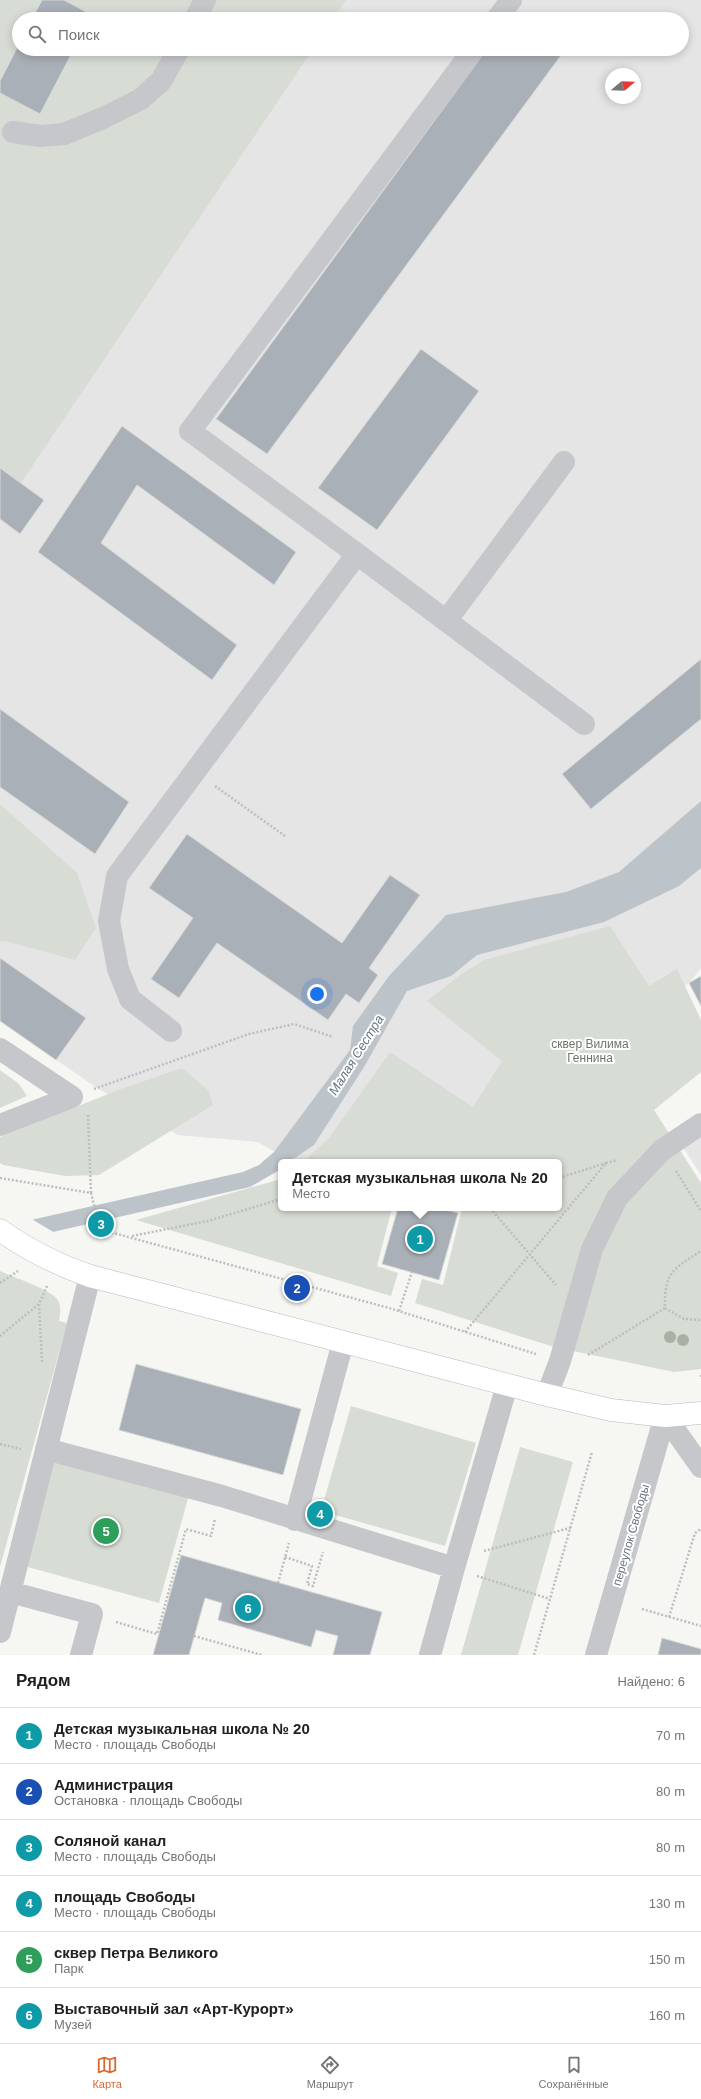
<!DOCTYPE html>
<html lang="ru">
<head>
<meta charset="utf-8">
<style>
  :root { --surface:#fff; --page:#f6f6f6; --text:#202124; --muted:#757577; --line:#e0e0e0; --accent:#d86a31 }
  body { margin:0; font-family:Arial,sans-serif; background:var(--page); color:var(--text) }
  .compass { position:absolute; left:605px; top:68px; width:36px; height:36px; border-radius:50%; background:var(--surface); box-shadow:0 2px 10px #0003; rotate:71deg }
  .you { position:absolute; left:317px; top:994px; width:14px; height:14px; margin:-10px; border:3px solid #fff; border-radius:50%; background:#1a73e8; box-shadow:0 0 0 6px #1a73e833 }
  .badge { display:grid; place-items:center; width:26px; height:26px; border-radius:50%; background:var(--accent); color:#fff; font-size:13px; font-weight:700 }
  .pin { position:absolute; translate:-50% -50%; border:2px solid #fff; box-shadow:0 1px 4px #0006 }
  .popup { position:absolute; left:278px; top:1159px; width:284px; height:52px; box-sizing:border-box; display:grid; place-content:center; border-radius:6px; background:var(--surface); filter:drop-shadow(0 1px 3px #0005); font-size:13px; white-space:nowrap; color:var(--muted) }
  .popup b { font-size:15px; color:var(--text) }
  .popup::after { content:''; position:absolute; left:50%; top:100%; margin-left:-8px; border:8px solid transparent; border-top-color:var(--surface) }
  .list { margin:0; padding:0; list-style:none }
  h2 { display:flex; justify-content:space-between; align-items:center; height:52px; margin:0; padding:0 16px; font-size:17px }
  h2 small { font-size:13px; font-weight:400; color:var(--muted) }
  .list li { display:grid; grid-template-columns:26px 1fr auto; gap:12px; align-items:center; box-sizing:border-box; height:56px; padding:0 16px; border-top:1px solid var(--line) }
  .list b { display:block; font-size:15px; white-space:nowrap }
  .list p { margin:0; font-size:13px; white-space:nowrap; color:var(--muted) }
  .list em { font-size:13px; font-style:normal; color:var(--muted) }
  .icon { flex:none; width:22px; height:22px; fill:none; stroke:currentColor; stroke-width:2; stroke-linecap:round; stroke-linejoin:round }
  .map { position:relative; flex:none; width:701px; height:1655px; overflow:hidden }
  .search { position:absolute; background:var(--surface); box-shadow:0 2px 10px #0003; left:12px; right:12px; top:12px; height:44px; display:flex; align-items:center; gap:10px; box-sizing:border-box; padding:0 14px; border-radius:22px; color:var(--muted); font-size:15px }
  .sheet { height:388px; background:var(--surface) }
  nav { display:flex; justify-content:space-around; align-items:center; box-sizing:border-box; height:56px; border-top:1px solid var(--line); background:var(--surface); font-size:11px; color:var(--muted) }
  nav a { display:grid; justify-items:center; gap:2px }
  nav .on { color:var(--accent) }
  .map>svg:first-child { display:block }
  .built { fill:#e4e5e4; fill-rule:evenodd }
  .green { fill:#d7ddd4 }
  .water { fill:#bcc4ca }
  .pier { fill:#f6f6f3 }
  .building { fill:#aab0b7; stroke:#d7d8d6 }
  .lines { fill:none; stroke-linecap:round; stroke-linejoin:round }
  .major-casing { stroke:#b5b9bc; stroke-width:23 }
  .path { stroke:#bcbec0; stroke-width:2.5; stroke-dasharray:2 2; stroke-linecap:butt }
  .minor { stroke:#c5c7cb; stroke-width:22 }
  .major { stroke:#fff; stroke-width:22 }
  .tree { fill:#a7b2a5 }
  .labels { text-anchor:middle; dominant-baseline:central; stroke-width:4; stroke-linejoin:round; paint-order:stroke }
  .park-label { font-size:12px; fill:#677a65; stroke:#fff }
  .street-label { font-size:12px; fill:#677382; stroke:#fff }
  .water-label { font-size:13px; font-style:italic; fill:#63747f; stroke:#fff }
</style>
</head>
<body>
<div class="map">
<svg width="701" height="1655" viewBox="0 0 701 1655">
  <rect width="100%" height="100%" fill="#f6f6f3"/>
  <path class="built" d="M0,0H701V968L689,983L605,1028L470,1162H293L258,1142L178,1135L97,1088L0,1021ZM19,19H682V49H19ZM611,74H635V98H611Z
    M701,1136V1175L683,1147Z"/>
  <path class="green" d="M0,0H346L333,19H19V49H313L0,514Z
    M0,804L77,873L96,928L75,960L9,942L0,941Z
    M610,926L649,986L677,969L701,1020V1072L654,1110L701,1183V1369L674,1372L554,1347L415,1303L422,1279L443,1285L462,1208H559V1162H303L329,1138L390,1052L473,1107L502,1061L427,1001L460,975L484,960Z
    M182,1068L208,1090L213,1105L99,1175L65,1176L3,1165L0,1163V1137L121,1089Z
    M0,1070L19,1084L27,1096L0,1108Z
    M281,1179V1208H392L377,1266L398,1273L391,1296L136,1220Z
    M0,1271C13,1277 49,1289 57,1299C62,1305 60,1314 59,1321L67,1323L0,1567Z
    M351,1406L476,1443L445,1546L321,1511Z
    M520,1447L573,1462L518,1655H461Z
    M54,1458L189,1495L159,1603L24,1566Z"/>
  <path class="water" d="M701,801V868L679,886L604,922L477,955L451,976L407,991L364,1067L314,1145L289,1162H281V1169L250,1187L0,1244V1227L243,1172L259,1165L274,1152L350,1050L353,1026L389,976L446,915L566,892L619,872Z"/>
  <path class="pier" d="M30,1218L55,1233L0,1246V1225Z"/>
  <path class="building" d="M42,0H64L92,15L90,19H32Z
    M19,44V49H74L40,114L0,93V81Z
    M487,49H555L562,54L267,454L216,419Z
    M421,349L479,391L377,530L318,488Z
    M122,426L296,552L274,585L137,485L101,543L237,645L212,680L38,552Z
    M0,468L44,500L20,534L0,519Z
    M701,659V719L591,809L562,774Z
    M0,709L129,802L95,854L0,787Z
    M187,834L342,943L390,875L420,895L369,968L378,975L359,1003L346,994L328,1020L217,943L179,998L151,979L193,918L149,888Z
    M0,958L86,1018L56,1060L0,1021Z
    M701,976V1006L689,983Z
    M398,1208H438L458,1213L439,1280L382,1264Z
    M136,1364L301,1409L283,1475L119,1430Z
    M181,1555L382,1612L370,1655H333L338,1636L316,1630L311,1647L218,1620L222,1603L205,1598L189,1655H153Z
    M662,1638L701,1649V1655H658Z"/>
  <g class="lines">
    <g class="major-casing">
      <path id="major" d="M0,1230C28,1250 58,1265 90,1276L547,1395L611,1410L665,1416L701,1413"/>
    </g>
    <path class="path" d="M215,786L285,836
      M94,1089L249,1034L294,1024L333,1037
      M88,1115L91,1193
      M676,1171L701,1211
      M0,1178L91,1193L99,1225L106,1231L389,1308L536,1354
      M559,1178L606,1163
      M490,1208L556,1285
      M132,1236L208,1221L281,1199
      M0,1283L18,1271
      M665,1308L684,1319L701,1320
      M399,1311L412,1272
      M465,1332L606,1163L617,1160
      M0,1336L39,1304
      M588,1355L665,1308C664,1272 673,1269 701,1251
      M42,1362L39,1304L47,1286
      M701,1377V1374
      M0,1444L21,1449
      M484,1551L570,1528
      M285,1557L312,1566L307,1584L313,1586L323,1552
      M477,1576L550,1599
      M278,1583L289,1543
      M642,1609L701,1626
      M669,1617L695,1533L701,1529
      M116,1622L157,1634L186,1529L211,1536L215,1519
      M194,1636L262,1655
      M534,1655L592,1452"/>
    <path class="minor" d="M195,19L205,0
      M497,19L511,0
      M13,132L40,136L64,134L103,118L141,99L161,81L179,49
      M357,554L584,724
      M446,621L564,462
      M171,1031L130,999L118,969L109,921L117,876L357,554L190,431L474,49
      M0,1049L72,1097L0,1125
      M547,1395L560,1361L592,1249L617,1198L662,1150L701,1124
      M665,1416L701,1467
      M46,1449L222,1496L454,1568L430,1655
      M295,1520L343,1342
      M454,1568L507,1385
      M10,1592L92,1614L81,1655
      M0,1632L90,1276
      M596,1655L665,1416"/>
    <use href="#major" class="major"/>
  </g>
  <g class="tree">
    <circle cx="670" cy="1337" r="6"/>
    <circle cx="683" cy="1340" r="6"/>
  </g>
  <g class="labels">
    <g class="park-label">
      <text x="590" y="1044">сквер Вилима<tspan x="590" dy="14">Геннина</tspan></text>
    </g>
    <g class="street-label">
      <text transform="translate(631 1535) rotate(-74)">переулок Свободы</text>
    </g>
    <g class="water-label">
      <text transform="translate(356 1055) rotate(-58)">Малая Сестра</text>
    </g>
  </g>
</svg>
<svg class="compass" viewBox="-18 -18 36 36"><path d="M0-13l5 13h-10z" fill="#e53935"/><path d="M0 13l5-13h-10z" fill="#757577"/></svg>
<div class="you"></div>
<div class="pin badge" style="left:420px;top:1239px;background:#0f9aa8">1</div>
<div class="popup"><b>Детская музыкальная школа № 20</b>Место</div>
<div class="pin badge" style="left:297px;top:1288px;background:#1a4fb4">2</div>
<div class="pin badge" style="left:101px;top:1224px;background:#0f9aa8">3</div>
<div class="pin badge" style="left:320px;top:1514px;background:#0f9aa8">4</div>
<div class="pin badge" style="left:106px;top:1531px;background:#2e9e5b">5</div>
<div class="pin badge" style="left:248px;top:1608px;background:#0f9aa8">6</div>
<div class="search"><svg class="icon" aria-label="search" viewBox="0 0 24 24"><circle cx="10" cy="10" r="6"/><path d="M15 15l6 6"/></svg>Поиск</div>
</div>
<section class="sheet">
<h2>Рядом<small>Найдено: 6</small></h2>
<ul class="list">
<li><span class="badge" style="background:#0f9aa8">1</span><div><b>Детская музыкальная школа № 20</b><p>Место · площадь Свободы</p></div><em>70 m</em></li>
<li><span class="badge" style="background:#1a4fb4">2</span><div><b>Администрация</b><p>Остановка · площадь Свободы</p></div><em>80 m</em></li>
<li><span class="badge" style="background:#0f9aa8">3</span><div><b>Соляной канал</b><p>Место · площадь Свободы</p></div><em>80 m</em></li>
<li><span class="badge" style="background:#0f9aa8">4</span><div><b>площадь Свободы</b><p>Место · площадь Свободы</p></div><em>130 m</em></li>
<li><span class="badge" style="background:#2e9e5b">5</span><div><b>сквер Петра Великого</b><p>Парк</p></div><em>150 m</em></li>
<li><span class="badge" style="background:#0f9aa8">6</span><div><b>Выставочный зал «Арт-Курорт»</b><p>Музей</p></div><em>160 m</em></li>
</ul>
</section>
<nav>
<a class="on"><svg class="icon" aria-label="map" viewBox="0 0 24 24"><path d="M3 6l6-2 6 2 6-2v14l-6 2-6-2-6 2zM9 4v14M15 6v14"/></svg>Карта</a>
<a><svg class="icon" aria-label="directions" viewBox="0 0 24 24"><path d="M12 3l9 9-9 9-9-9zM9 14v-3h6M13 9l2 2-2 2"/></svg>Маршрут</a>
<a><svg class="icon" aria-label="saved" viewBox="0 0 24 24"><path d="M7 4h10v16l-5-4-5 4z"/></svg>Сохранённые</a>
</nav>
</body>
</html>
